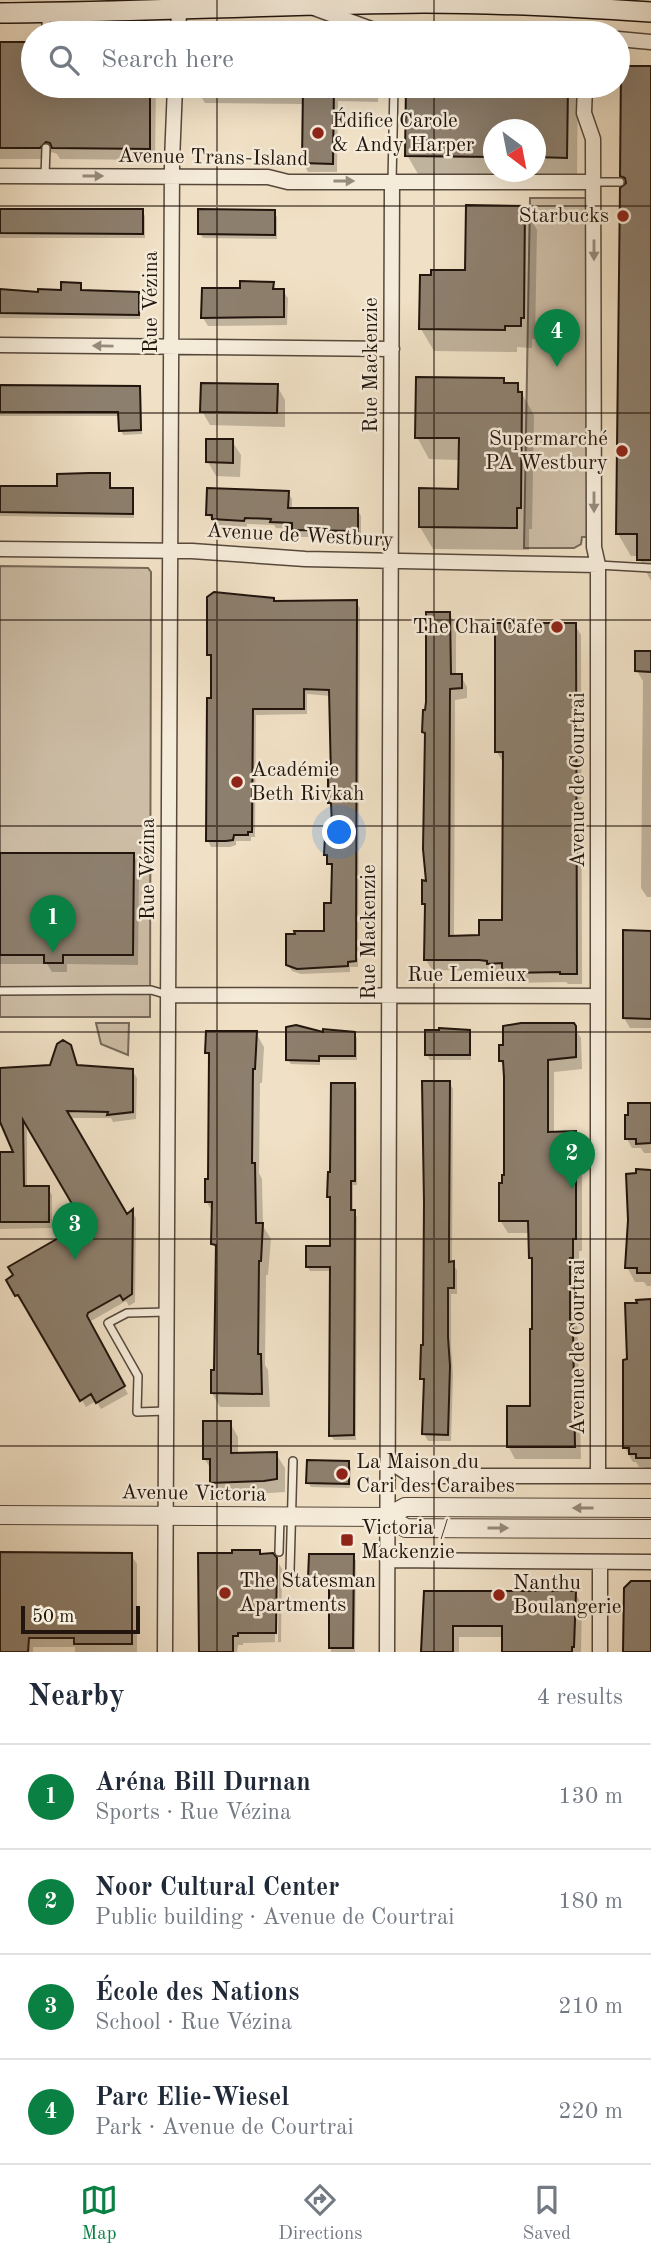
<!DOCTYPE html>
<html lang="en">
<head>
<meta charset="utf-8">
<style>
  :root { --surface:#fff; --page:#f6f6f7; --text:#1f2937; --muted:#747a83; --line:#e0e1e3; --accent:#0b8043 }
  body { margin:0; font-family:"Old Standard TT",serif; background:var(--page); color:var(--text) }
  .compass { position:absolute; left:483px; top:119px; width:63px; height:63px; border-radius:50%; background:var(--surface); box-shadow:0 7px 28px #0002; rotate:148deg }
  .scale { position:absolute; left:21px; bottom:18px; width:119px; box-sizing:border-box; padding-left:7px; border:4px solid #22150d; border-top:0; font-size:19px; line-height:24px; white-space:nowrap; color:#22150d; -webkit-text-stroke:5px #f5ebd9; paint-order:stroke }
  .you { position:absolute; left:340px; top:833px; width:24px; height:24px; margin:-18px; border:5px solid #fff; border-radius:50%; background:#1a73e8; box-shadow:0 0 0 10px #1a73e833 }
  .badge { display:grid; place-items:center; width:46px; height:46px; border-radius:50%; background:var(--accent); color:#fff; font-size:23px; font-weight:700 }
  .pin { position:absolute; translate:-50% -58px; filter:drop-shadow(0 2px 4px #0008) }
  .pin::after { content:''; position:absolute; top:37px; width:24px; height:21px; background:inherit; clip-path:polygon(0 0,100% 0,50% 100%) }
  .list { margin:0; padding:0; list-style:none }
  h2 { display:flex; justify-content:space-between; align-items:center; height:91px; margin:0; padding:0 28px; font-size:30px }
  h2 small { font-size:23px; font-weight:400; color:var(--muted) }
  .list li { display:grid; grid-template-columns:46px 1fr auto; gap:21px; align-items:center; box-sizing:border-box; height:105px; padding:0 28px; border-top:2px solid var(--line) }
  .list b { display:block; font-size:26px; white-space:nowrap }
  .list p { margin:0; font-size:23px; white-space:nowrap; color:var(--muted) }
  .list em { font-size:23px; font-style:normal; color:var(--muted) }
  .icon { flex:none; width:38px; height:38px; fill:none; stroke:currentColor; stroke-width:2; stroke-linecap:round; stroke-linejoin:round }
  .map { position:relative; flex:none; width:651px; height:1652px; overflow:hidden }
  .search { position:absolute; background:var(--surface); box-shadow:0 7px 28px #0002; left:21px; right:21px; top:21px; height:77px; display:flex; align-items:center; gap:18px; box-sizing:border-box; padding:0 24px; border-radius:38px; color:var(--muted); font-size:26px }
  .sheet { height:511px; background:var(--surface) }
  nav { display:flex; justify-content:space-around; align-items:center; box-sizing:border-box; height:98px; border-top:2px solid var(--line); background:var(--surface); font-size:19px; color:var(--muted) }
  nav a { display:grid; justify-items:center; gap:4px }
  nav .on { color:var(--accent) }
  .map>svg:first-child { display:block }
  .green { fill:#cdbda6; stroke:#78695a; stroke-width:2 }
  .shadow { fill:#0003; fill-rule:evenodd }
  .building { fill:#8d7f6d; stroke:#22150d; stroke-width:2 }
  .lines { fill:none; stroke-linecap:round; stroke-linejoin:round }
  .service-casing { stroke:#56483b; stroke-width:10 }
  .minor-casing { stroke:#56483b; stroke-width:17 }
  .tertiary-casing { stroke:#56483b; stroke-width:20 }
  .secondary-casing { stroke:#22150d; stroke-width:22 }
  .service { stroke:#f5ebd9; stroke-width:7 }
  .minor { stroke:#f5ebd9; stroke-width:14 }
  .tertiary { stroke:#f5ebd9; stroke-width:18 }
  .secondary { stroke:#f5ebd9; stroke-width:19 }
  .oneway { fill:#968b7d }
  .grid { fill:none; stroke:#22150d; stroke-width:2; stroke-opacity:0.55 }
  .poi-dot { fill:#8f2418; stroke:#f5ebd9; stroke-width:2.5 }
  .labels { text-anchor:middle; dominant-baseline:central; stroke-width:5; stroke-linejoin:round; paint-order:stroke }
  .poi-label { font-size:21px; fill:#22150d; stroke:#f5ebd9; text-anchor:start }
  .street-label { font-size:21px; fill:#22150d; stroke:#f5ebd9 }
</style>
</head>
<body>
<div class="map">
<svg width="651" height="1652" viewBox="0 0 651 1652">
  <rect width="100%" height="100%" fill="#f0e0c5"/>
  <filter id="stains"><feTurbulence type="fractalNoise" baseFrequency=".00286" numOctaves="4"/><feColorMatrix values="0 0 0 0 .2 0 0 0 0 .09 0 0 0 0 .02 0 0 0 .5 -.17"/></filter>
  <radialGradient id="worn" r=".72"><stop offset=".6" stop-color="#630" stop-opacity="0"/><stop offset="1" stop-color="#630" stop-opacity=".3"/></radialGradient>
  <path class="green" d="M530,198H587V537H582L581,544L574,548H524Z
    M0,566L148,568L151,572L150,1017H0Z
    M96,1023H129L128,1055L101,1044Z"/>
  <path class="shadow" d="M0,44H33V86H156L155,160L60,159L57,154L52,152L46,159H0Z
    M651,68V581L638,556H631L618,534L627,184L621,175Z
    M200,86H378V102L338,101L337,172H308L303,163L304,104L205,103L200,95L203,91Z
    M408,86H578L577,176L418,174L407,155ZM494,130H536V172H494Z
    M524,208L537,230L535,339H532V348L517,347V352L434,351L421,329L467,272Z
    M0,211H142L145,216V238H0Z
    M274,212L277,217V239L203,238L200,234Z
    M80,284L83,292L138,294L141,299L140,319L0,318V292L40,294L63,292Z
    M272,284L277,291H283L288,298L287,325L208,326L203,318V289H241Z
    M503,380L506,385H517L534,415L532,529H529V550L433,549L420,527L460,491V460L429,459L417,437Z
    M0,386L139,387L141,392L142,434L123,435L121,430L120,416H0Z
    M277,386L285,400V427L210,425L202,411Z
    M232,441L241,455L240,477L216,476L208,462Z
    M109,474L112,490H132L134,494V518L0,516V487L58,488Z
    M288,493L292,499V509H357L361,516V537H298L293,529L276,528L274,525L247,524V527L218,525L216,521H212L208,514Z
    M274,602H356L360,608L358,967H350V972L301,974L292,971L288,965L325,933L333,905L332,869L326,854L333,829V808L330,802L333,779L331,696L307,694V714L256,715L255,837H251V841H236V845L230,847H211L208,841L212,700V661L209,655Z
    M449,614L456,625V676H461L467,687V698L455,700L454,937H481L504,921L505,762H503L496,751L575,625L581,635L582,984H568L566,982L510,983L504,974L495,975L493,971L432,970L426,960L427,908L424,903L427,882V737L424,732Z
    M651,653V897H647L641,888L643,681L637,671Z
    M0,855H133L139,865L138,965L67,964V972H52L47,964H0Z
    M651,932V1028H630L624,1018Z
    M573,1025L581,1038L582,1069L554,1072V1133H575L582,1146V1251H579V1270H576L581,1459H515L508,1446L531,1408L534,1263L531,1257L530,1233H508L500,1220L506,1177L505,1068L500,1060Z
    M469,1032L471,1037V1060H430L427,1055Z
    M256,1033L264,1047L262,1083H260L259,1173L262,1179L263,1226L271,1239L268,1275H266L265,1365L268,1370L270,1407H220L212,1393L216,1372L217,1251L213,1244V1213L206,1201L210,1181L211,1060L207,1052Z
    M354,1034L357,1038V1060H320V1065L291,1064L288,1060L325,1035Z
    M70,1046L78,1067L132,1070L137,1078L136,1119L113,1122L111,1118H69L127,1217L132,1212L136,1218L135,1302L129,1306L126,1301L91,1321L90,1325L128,1394L101,1409L96,1401L86,1407L23,1301L21,1302L8,1280L86,1225L27,1122V1188H48L52,1195V1228L0,1229V1154H16L5,1130L0,1125V1073L51,1067Z
    M449,1082L453,1089L452,1263L457,1270V1294H451V1346L453,1374L451,1441H428L424,1434L425,1384L422,1378L426,1309Z
    M354,1085L357,1089V1185H353V1212L357,1217L356,1440H334L331,1435L332,1271H310L307,1266L331,1248L332,1202L329,1197Z
    M651,1104V1153H644L641,1148H632L627,1139Z
    M651,1171V1286H647L644,1282H635L627,1267Z
    M651,1301V1471H646L643,1467H639L636,1462H633L625,1448L629,1361Z
    M230,1423L238,1437V1454H276L285,1468V1492L220,1496L212,1482V1471L204,1458Z
    M348,1463L351,1468L350,1488L311,1487L308,1483Z
    M259,1552L261,1555L276,1559L278,1562H275V1642H278L279,1564L282,1569L281,1642L243,1643V1645H238L237,1652H201Z
    M0,1554L131,1555L137,1564V1652H75V1647H33V1652H0Z
    M353,1556L356,1561L355,1652H331V1583H313L310,1578Z
    M425,1592H575L582,1605L581,1652H504V1637H459V1652H423Z"/>
  <path class="building" d="M0,42H33V86H150V149L52,148L50,143L46,142L40,148H0Z
    M621,66H651V560H637V534H616L620,188L626,183L625,178L620,176Z
    M303,86H334L333,164L302,163Z
    M406,86H568L567,158L536,157V130H494V157L405,156Z
    M466,205L525,206L524,318H521V326H505V330L419,329L420,275H431V270H465Z
    M0,209H143V234L0,233Z
    M198,209L275,210V235L198,234Z
    M240,281L274,282L273,289H284V317L201,318L202,288H240Z
    M61,282L81,283V290L139,292V315L0,313V289L38,292V289L61,290Z
    M416,377L504,378V383H518V392H522L521,508H517V528L419,527V488L458,489L459,438H415Z
    M201,383L278,384L277,413L200,412Z
    M0,385L140,386L141,430L119,431L118,412H0Z
    M206,439H233V463L206,462Z
    M89,473H110V488H133V514L0,512V486H57V474Z
    M207,488L289,491L288,508H358V531L292,530V523L270,522L271,519L245,518L244,521L212,519V515H206Z
    M214,592L274,598V601L357,600L356,961L348,962V966L297,969L286,965V934H295L294,931H324V903H331L332,864H327V855H324L325,835H327V827H332L331,803H328V777H331L329,690L304,689V709H253L252,832H248V835H234L233,840L226,841H206L207,698H211V655H207V597Z
    M426,612H450L451,674H462V688L450,689L449,936L479,935V920H502L503,752H495V623H576L577,974H560V972L502,973V963L487,964V961L479,960H424L425,904H422V880L426,881L423,849L425,733L422,732L423,710H425L426,702Z
    M635,651H651V672L635,671Z
    M0,853H134L133,955H63V963H44V955H0Z
    M623,930L651,931V1019L623,1018Z
    M521,1023H574L576,1026V1057L548,1060V1132L576,1131V1239H573V1258H570V1329H573L575,1447H507V1406H530V1329H532V1258H529L528,1221H499V1183H502V1175H504V1077L503,1061H499V1045H503V1026Z
    M296,1025L323,1032V1029L355,1032V1056H319V1061L286,1060V1027Z
    M439,1028L470,1030V1055H425V1030H439Z
    M206,1031H257L255,1069H253L252,1163H255L256,1223H263L261,1261H259L258,1354H261L262,1394L211,1393V1370H214L216,1245L211,1244L212,1202H205V1179H208L209,1053H205Z
    M63,1040L71,1045L77,1065L133,1069V1112L107,1115L108,1112L67,1111L127,1214L133,1209L132,1294L123,1300L120,1295L88,1313L87,1316L125,1386L96,1403L91,1394L80,1401L18,1295L15,1296L6,1280L13,1275L8,1267L88,1221H82L23,1120L24,1186H49V1222H0V1152H13L0,1122V1068L50,1065L57,1044Z
    M422,1081H450L449,1248V1262L454,1261V1288H448V1337L450,1366L448,1435L422,1434L424,1379H420L421,1345H423L424,1203Z
    M331,1083H355V1181H351V1210H355L354,1435L329,1436L330,1267H306V1246H330V1197H327L328,1172H330Z
    M628,1103H651V1143L636,1144V1139H625V1115H628Z
    M636,1169L651,1170V1273H637V1268H625L628,1220L626,1174L636,1173Z
    M651,1299V1458H636V1454H629V1448H623V1360L627,1359L625,1303H637L636,1300Z
    M203,1421H231V1453L277,1452V1479L264,1481L210,1483V1459H203Z
    M307,1460L349,1461V1484L306,1483Z
    M232,1550H260V1554L273,1553L277,1558L276,1633H238V1636H233V1652H199L198,1553H232Z
    M0,1552L132,1553V1644H74V1638H29L28,1652H0Z
    M309,1554H354L353,1648H329V1579L308,1578Z
    M631,1581H651V1652H623L624,1588Z
    M424,1591H576L574,1647H572V1652H502V1626H453V1652H421Z"/>
  <g class="lines">
    <g class="service-casing">
      <path id="service" d="M46,13V33
        M175,89H197
        M45,176L46,148
        M392,182L394,86
        M594,182H620
        M598,565L651,568
        M0,991L151,990L168,995
        M166,1411L137,1412L138,1376L108,1323L127,1313L167,1312
        M279,1552L280,1517
        M290,1571L293,1461"/>
    </g>
    <g class="minor-casing">
      <path id="minor" d="M314,8L374,30L512,33
        M177,33L181,1
        M618,39L651,42
        M585,86L584,113L593,139L594,547L598,565V1476
        M0,176L268,177L288,182H594
        M0,345L392,349
        M0,549L192,551L305,559L598,565
        M168,995L598,996
        M388,1460L407,1473L426,1476H651
        M387,1560L651,1562
        M165,1652L172,161L175,86
        M387,1652L392,182
        M600,1652V1562"/>
    </g>
    <g class="tertiary-casing">
      <path id="tertiary" d="M0,1515L387,1517L405,1507H412L651,1508
        M387,1517L406,1528L651,1529"/>
    </g>
    <g class="secondary-casing">
      <path id="secondary" d="M0,13C141,12 282,4 424,3C499,3 575,7 651,12"/>
    </g>
    <use href="#service" class="service"/>
    <use href="#minor" class="minor"/>
    <use href="#tertiary" class="tertiary"/>
    <use href="#secondary" class="secondary"/>
  </g>
  <defs><path id="oneway-solid" d="M-6-.8H1V-3.2L6.5 0L1 3.2V.8H-6Z" transform="scale(1.75)"/></defs>
  <g class="oneway">
    <use href="#oneway-solid" transform="translate(93 176)"/>
    <use href="#oneway-solid" transform="translate(344 181)"/>
    <use href="#oneway-solid" transform="translate(594 250) rotate(90)"/>
    <use href="#oneway-solid" transform="translate(103 346) rotate(-179)"/>
    <use href="#oneway-solid" transform="translate(594 502) rotate(90)"/>
    <use href="#oneway-solid" transform="translate(583 1508) rotate(-180)"/>
    <use href="#oneway-solid" transform="translate(498 1528)"/>
  </g>
  <path class="grid" d="M217,0V33M434,0V33M217,86V1652M434,86V1652M0,206H651M0,413H651M0,620H651M0,826H651M0,1032H651M0,1239H651M0,1446H651"/>
  <g class="poi-dot">
    <circle cx="318" cy="133" r="7"/>
    <circle cx="623" cy="216" r="7"/>
    <circle cx="622" cy="451" r="7"/>
    <circle cx="557" cy="627" r="7"/>
    <circle cx="237" cy="782" r="7"/>
    <circle cx="342" cy="1474" r="7"/>
    <rect x="340" y="1533" width="14" height="14" rx="3.5"/>
    <circle cx="225" cy="1593" r="7"/>
    <circle cx="499" cy="1595" r="7"/>
  </g>
  <g class="labels">
    <g class="poi-label">
      <text x="332" y="121">Édifice Carole<tspan x="332" dy="24">&amp; Andy Harper</tspan></text>
      <text x="609" y="216" text-anchor="end">Starbucks</text>
      <text x="608" y="439" text-anchor="end">Supermarché<tspan x="608" dy="24">PA Westbury</tspan></text>
      <text x="543" y="627" text-anchor="end">The Chai Cafe</text>
      <text x="251" y="770">Académie<tspan x="251" dy="24">Beth Rivkah</tspan></text>
      <text x="356" y="1462">La Maison du<tspan x="356" dy="24">Cari des Caraibes</tspan></text>
      <text x="361" y="1528">Victoria /<tspan x="361" dy="24">Mackenzie</tspan></text>
      <text x="239" y="1581">The Statesman<tspan x="239" dy="24">Apartments</tspan></text>
      <text x="513" y="1583">Nanthu<tspan x="513" dy="24">Boulangerie</tspan></text>
    </g>
    <g class="street-label">
      <text transform="translate(213 158) rotate(1)">Avenue Trans-Island</text>
      <text transform="translate(151 302) rotate(-90)">Rue Vézina</text>
      <text transform="translate(371 365) rotate(-90)">Rue Mackenzie</text>
      <text transform="translate(300 536) rotate(3)">Avenue de Westbury</text>
      <text transform="translate(578 780) rotate(-90)">Avenue de Courtrai</text>
      <text transform="translate(148 869) rotate(-90)">Rue Vézina</text>
      <text transform="translate(369 932) rotate(-90)">Rue Mackenzie</text>
      <text x="467" y="975">Rue Lemieux</text>
      <text transform="translate(578 1347) rotate(-90)">Avenue de Courtrai</text>
      <text transform="translate(194 1494) rotate(1)">Avenue Victoria</text>
    </g>
  </g>
  <rect width="100%" height="100%" filter="url(#stains)"/>
  <rect width="100%" height="100%" fill="url(#worn)"/>
</svg>
<svg class="compass" viewBox="-18 -18 36 36"><path d="M0-13l5 13h-10z" fill="#e53935"/><path d="M0 13l5-13h-10z" fill="#747a83"/></svg>
<div class="scale">50 m</div>
<div class="you"></div>
<div class="pin badge" style="left:53px;top:953px">1</div>
<div class="pin badge" style="left:572px;top:1189px">2</div>
<div class="pin badge" style="left:75px;top:1260px">3</div>
<div class="pin badge" style="left:557px;top:367px">4</div>
<div class="search"><svg class="icon" aria-label="search" viewBox="0 0 24 24"><circle cx="10" cy="10" r="6"/><path d="M15 15l6 6"/></svg>Search here</div>
</div>
<section class="sheet">
<h2>Nearby<small>4 results</small></h2>
<ul class="list">
<li><span class="badge">1</span><div><b>Aréna Bill Durnan</b><p>Sports · Rue Vézina</p></div><em>130 m</em></li>
<li><span class="badge">2</span><div><b>Noor Cultural Center</b><p>Public building · Avenue de Courtrai</p></div><em>180 m</em></li>
<li><span class="badge">3</span><div><b>École des Nations</b><p>School · Rue Vézina</p></div><em>210 m</em></li>
<li><span class="badge">4</span><div><b>Parc Elie-Wiesel</b><p>Park · Avenue de Courtrai</p></div><em>220 m</em></li>
</ul>
</section>
<nav>
<a class="on"><svg class="icon" aria-label="map" viewBox="0 0 24 24"><path d="M3 6l6-2 6 2 6-2v14l-6 2-6-2-6 2zM9 4v14M15 6v14"/></svg>Map</a>
<a><svg class="icon" aria-label="directions" viewBox="0 0 24 24"><path d="M12 3l9 9-9 9-9-9zM9 14v-3h6M13 9l2 2-2 2"/></svg>Directions</a>
<a><svg class="icon" aria-label="saved" viewBox="0 0 24 24"><path d="M7 4h10v16l-5-4-5 4z"/></svg>Saved</a>
</nav>
</body>
</html>
